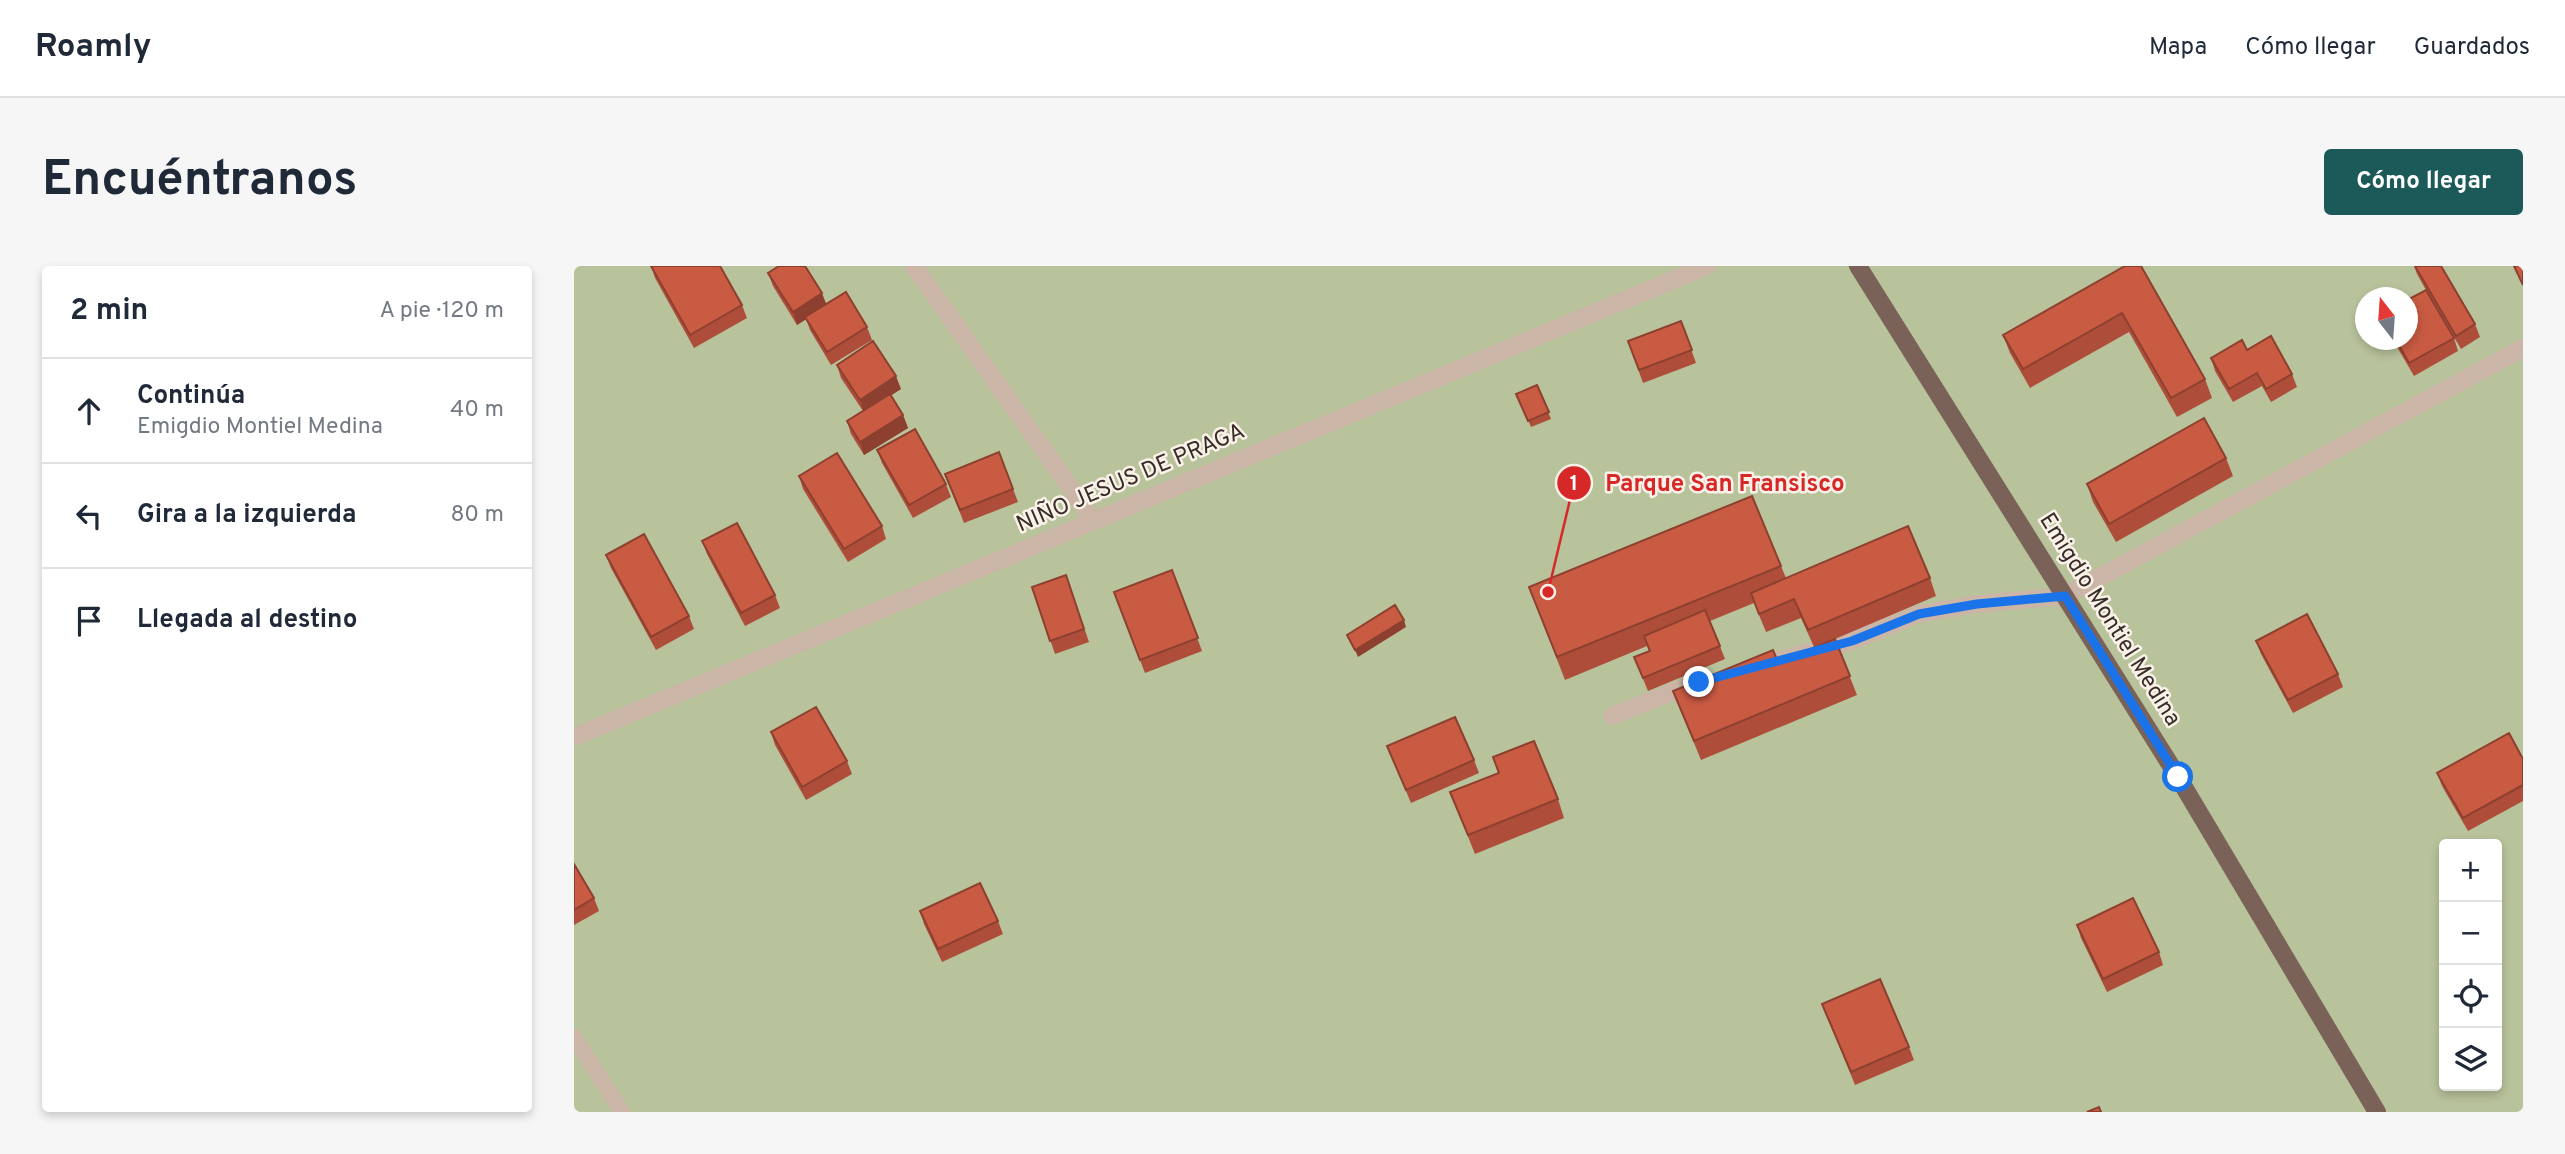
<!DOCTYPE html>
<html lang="es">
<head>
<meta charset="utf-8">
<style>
  :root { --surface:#fff; --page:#f6f6f7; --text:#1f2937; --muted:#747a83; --line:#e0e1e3; --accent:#1c5a5a }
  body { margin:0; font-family:Overpass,sans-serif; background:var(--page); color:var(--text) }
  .controls { position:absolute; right:21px; bottom:21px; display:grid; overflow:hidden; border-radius:7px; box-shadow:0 4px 10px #0003 }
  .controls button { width:63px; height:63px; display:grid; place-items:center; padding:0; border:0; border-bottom:2px solid var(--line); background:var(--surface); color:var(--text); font:35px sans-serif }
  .compass { position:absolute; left:1781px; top:21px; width:63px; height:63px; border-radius:50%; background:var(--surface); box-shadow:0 4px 10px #0003; rotate:343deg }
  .stop { position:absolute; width:21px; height:21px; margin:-16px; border:5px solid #1a73e8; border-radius:50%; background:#fff }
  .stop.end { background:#1a73e8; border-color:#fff; box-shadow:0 2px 7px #0008 }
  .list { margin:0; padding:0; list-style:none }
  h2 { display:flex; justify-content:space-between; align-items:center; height:91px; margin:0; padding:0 28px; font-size:30px }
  h2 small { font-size:23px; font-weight:400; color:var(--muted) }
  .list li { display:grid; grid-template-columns:46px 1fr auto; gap:21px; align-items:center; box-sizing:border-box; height:105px; padding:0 28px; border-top:2px solid var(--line) }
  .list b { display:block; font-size:26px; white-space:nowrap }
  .list p { margin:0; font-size:23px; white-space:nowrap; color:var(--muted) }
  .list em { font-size:23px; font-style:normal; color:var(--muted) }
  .icon { flex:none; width:38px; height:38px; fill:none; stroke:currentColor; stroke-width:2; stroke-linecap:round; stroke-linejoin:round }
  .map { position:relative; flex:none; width:1949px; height:846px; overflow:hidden; border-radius:7px }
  header { display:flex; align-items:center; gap:42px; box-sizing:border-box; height:98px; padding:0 35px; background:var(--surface); border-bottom:2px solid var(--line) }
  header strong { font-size:33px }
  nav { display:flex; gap:38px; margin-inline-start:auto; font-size:24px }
  .intro { display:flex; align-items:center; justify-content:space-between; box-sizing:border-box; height:168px; padding:0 42px }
  h1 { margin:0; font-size:49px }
  .button { padding:18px 32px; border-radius:7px; background:var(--accent); color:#fff; font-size:24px; font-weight:700 }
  main { display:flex; gap:42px; padding:0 42px }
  aside { flex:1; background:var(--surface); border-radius:7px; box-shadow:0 4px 10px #0003 }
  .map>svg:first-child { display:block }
  .green { fill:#b8c29b; fill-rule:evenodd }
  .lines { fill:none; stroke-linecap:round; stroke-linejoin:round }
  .service { stroke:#cbb5a7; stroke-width:16 }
  .minor { stroke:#cbb5a7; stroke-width:18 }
  .primary { stroke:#7a6258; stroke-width:18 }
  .wall { fill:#ae4e3a }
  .shaded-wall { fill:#8d402f }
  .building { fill:#ca5b43; stroke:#8d402f; stroke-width:2 }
  .route { stroke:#1a73e8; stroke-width:9 }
  .labels { text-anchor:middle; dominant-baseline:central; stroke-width:5; stroke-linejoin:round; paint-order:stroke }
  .street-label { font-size:23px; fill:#382c28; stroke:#faf1e8 }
  .leader { fill:none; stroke:#d62828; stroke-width:2.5 }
  .callout-dot { fill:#d62828; stroke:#faf1e8; stroke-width:2.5 }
  .mark-label { font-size:21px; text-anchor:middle; font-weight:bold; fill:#fff }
  .callout-label { font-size:24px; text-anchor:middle; font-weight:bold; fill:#d62828; stroke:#faf1e8; stroke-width:5; stroke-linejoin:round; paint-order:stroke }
</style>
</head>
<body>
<header>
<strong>Roamly</strong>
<nav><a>Mapa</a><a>Cómo llegar</a><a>Guardados</a></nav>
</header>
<div class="intro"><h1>Encuéntranos</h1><a class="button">Cómo llegar</a></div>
<main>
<aside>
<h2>2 min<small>A pie · 120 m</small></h2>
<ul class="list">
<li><svg class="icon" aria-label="ahead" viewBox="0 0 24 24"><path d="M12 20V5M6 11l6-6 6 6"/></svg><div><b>Continúa</b><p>Emigdio Montiel Medina</p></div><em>40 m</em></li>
<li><svg class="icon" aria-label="left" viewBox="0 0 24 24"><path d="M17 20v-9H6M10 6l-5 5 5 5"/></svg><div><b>Gira a la izquierda</b></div><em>80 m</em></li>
<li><svg class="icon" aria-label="arrive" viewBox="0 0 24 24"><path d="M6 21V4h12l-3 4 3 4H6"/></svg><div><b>Llegada al destino</b></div></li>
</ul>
</aside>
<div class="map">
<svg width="1949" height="846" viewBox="0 0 1949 846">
  <rect width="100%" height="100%" fill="#f3e6dc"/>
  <path class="green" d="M0,0H1949V846H0ZM1792,32H1834V74H1792ZM1870,578H1923V820H1870Z"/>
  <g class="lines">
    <path class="service" d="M0,771L48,846"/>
    <path class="minor" d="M340,0L520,255
      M1181,400L1278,375L1345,348L1403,338L1491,330L1949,82
      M1038,450L1121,417
      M0,471L1133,0"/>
    <path class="primary" d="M1284,0L1604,511L1803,846"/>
  </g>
  <path class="wall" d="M77,0L168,39L173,52L120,82L81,12Z
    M1551,0L1631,113L1638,132L1603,151L1555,66L1456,122L1436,87L1429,69Z
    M1840,0H1867L1901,58L1906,71L1887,83L1855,29L1880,72L1884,85L1840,110L1819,74H1833L1852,24L1843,8Z
    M194,7L293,61L298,74L257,99L236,64L232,53L223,59L199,20Z
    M1107,55L1122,97L1069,117L1054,75Z
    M1673,84L1718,108L1723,121L1697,136L1688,120L1659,136L1641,105L1637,92Z
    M263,99L327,123L317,129L329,149L334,162L290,189L277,168L273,155L289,145L267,112Z
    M963,119L977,153L957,161L945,134Z
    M303,184L372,218L377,231L339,252L308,197Z
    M425,186L444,236L390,257L371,208Z
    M1652,192L1659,210L1542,276L1519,236L1513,218Z
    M225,210L308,260L312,273L274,296L229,223Z
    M128,275L201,329L206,342L171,360L133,288Z
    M32,289L115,350L120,363L82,384L37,302Z
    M1207,300L1212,312H1356L1362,330L1261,373L1283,429L1127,494L1099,425L1204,396L1240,381L1227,352L1192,366L1180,337L1136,355L1151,393L1074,425L1060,391L1075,385L1073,380L991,414L955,321Z
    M598,304L628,385L571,407L540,326Z
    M492,309L515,376L481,388L458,321Z
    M1682,375L1764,408L1769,421L1719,447L1687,388Z
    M197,466L273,495L278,508L232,534L201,479Z
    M813,480L900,494L905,507L837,537Z
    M919,491L984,533L990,552L901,588L876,526L924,507Z
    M1949,493V535L1894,565L1868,520L1863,507Z
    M0,598L20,632L25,645L0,659Z
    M346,645L424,655L429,668L368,696L350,658Z
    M1503,659L1585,686L1589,699L1533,726L1507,672Z
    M1248,738L1335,781L1340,794L1281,819Z"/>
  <path class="shaded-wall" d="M248,27L253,40L223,59L219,46Z
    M322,110L327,123L290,147L286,134Z
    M329,149L334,162L290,189L286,176Z
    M830,354L832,361L784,391L781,384Z"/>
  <path class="building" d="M77,0H146L168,39L116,69Z
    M205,0H231L248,27L219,46L194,7Z
    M1551,0H1567L1631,113L1597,132L1548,47L1449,103L1429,69Z
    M1841,0H1867L1901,58L1882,70Z
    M1940,0H1949V19Z
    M1852,24L1880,72L1835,97L1822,74H1833V34Z
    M272,26L293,61L253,86L231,51Z
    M1107,55L1118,84L1065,104L1054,75Z
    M1697,70L1718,108L1692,123L1683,107L1655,123L1637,92L1668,74L1673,84Z
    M299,75L322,110L286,134L263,99Z
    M963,119L975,146L954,155L942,128Z
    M316,128L329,149L286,176L273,155Z
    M1630,152L1652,192L1535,258L1513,218Z
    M341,163L372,218L335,239L303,184Z
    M425,186L439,223L386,244L371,208Z
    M263,187L308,260L270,283L225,210Z
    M1178,230L1207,300L983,391L955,321Z
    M163,257L201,329L167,347L128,275Z
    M1334,260L1356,312L1234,364L1220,333L1185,348L1177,327Z
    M70,268L115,350L77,371L32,289Z
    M598,304L624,372L566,394L540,326Z
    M492,309L510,363L476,375L458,321Z
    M821,339L830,354L781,384L773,369Z
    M1131,344L1146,380L1069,412L1060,391L1076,385L1070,370Z
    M1733,348L1764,408L1714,434L1682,375Z
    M1261,373L1276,410L1120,475L1099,425L1199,384L1204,396Z
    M242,441L273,495L228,521L197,466Z
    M881,451L900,494L832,524L813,480Z
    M1935,467L1949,493V519L1889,552L1863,507Z
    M960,475L984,533L894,569L876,526L925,507L919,491Z
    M0,598L20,632L0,644Z
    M406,617L424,655L364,683L346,645Z
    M1559,632L1585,686L1529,713L1503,659Z
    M1306,713L1335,781L1277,806L1248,738Z
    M1525,841L1527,846H1513Z"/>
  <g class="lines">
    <path class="route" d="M1125,416L1278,375L1345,348L1403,338L1491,330L1604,511"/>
  </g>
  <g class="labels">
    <g class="street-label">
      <text transform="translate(557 213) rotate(-23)">NIÑO JESUS DE PRAGA</text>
      <text transform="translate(1535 354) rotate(58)">Emigdio Montiel Medina</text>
    </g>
  </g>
  <path class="leader" d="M974 326L1000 217"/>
  <g class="callout-dot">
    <circle cx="974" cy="326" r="7"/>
    <circle cx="1000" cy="217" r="18"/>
  </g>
  <g class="mark-label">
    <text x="1000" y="224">1</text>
  </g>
  <g class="callout-label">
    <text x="1151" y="225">Parque San Fransisco</text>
  </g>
</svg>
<div class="controls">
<button>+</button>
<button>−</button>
<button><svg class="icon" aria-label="locate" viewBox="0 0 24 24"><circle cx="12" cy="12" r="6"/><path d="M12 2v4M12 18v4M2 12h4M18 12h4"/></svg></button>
<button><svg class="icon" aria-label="layers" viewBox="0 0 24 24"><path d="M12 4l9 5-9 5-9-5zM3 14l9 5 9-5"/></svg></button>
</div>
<svg class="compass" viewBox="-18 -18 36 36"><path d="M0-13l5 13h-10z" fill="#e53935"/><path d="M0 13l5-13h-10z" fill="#747a83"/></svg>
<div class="stop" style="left:1604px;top:511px"></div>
<div class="stop end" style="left:1125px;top:416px"></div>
</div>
</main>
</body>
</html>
